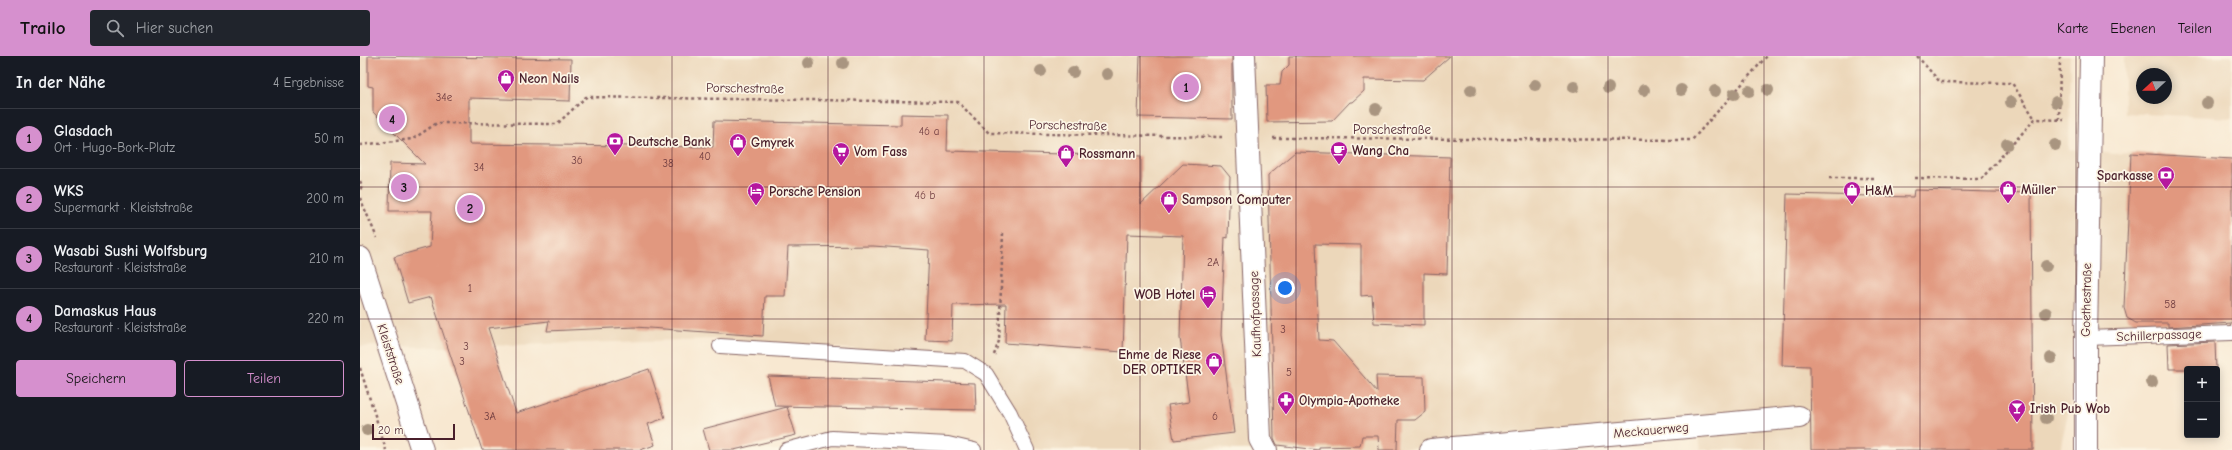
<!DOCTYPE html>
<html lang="de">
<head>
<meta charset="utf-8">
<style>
  :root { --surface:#171b24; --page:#20242c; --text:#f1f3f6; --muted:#9ea1a6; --line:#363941; --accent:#d690ce }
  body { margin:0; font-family:"Comic Neue",sans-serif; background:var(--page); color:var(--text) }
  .controls { position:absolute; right:12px; bottom:12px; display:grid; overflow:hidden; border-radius:4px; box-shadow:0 2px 10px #0003 }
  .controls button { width:36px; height:36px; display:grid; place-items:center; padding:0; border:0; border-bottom:1px solid var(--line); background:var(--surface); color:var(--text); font:20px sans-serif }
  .compass { position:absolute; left:1776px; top:12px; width:36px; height:36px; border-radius:50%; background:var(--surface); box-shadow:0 2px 10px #0003; rotate:248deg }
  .scale { position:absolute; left:12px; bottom:10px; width:83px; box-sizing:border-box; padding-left:4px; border:2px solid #4a1f2b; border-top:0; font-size:11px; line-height:14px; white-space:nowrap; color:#4a1f2b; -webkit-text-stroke:3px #fcf5e5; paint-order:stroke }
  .you { position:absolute; left:925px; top:232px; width:14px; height:14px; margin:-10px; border:3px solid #fff; border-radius:50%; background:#1a73e8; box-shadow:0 0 0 6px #1a73e833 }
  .badge { display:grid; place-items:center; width:26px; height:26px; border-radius:50%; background:var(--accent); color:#111; font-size:13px; font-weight:700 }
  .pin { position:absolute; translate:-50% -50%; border:2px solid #fff; box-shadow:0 1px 4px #0006 }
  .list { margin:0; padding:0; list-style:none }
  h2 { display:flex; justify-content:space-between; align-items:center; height:52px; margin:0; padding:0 16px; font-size:17px }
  h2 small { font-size:13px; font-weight:400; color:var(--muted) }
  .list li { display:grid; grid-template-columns:26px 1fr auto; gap:12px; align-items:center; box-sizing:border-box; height:60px; padding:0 16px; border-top:1px solid var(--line) }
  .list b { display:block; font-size:15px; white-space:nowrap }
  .list p { margin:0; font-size:13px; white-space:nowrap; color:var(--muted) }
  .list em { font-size:13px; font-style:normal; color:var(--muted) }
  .actions { display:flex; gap:8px; padding:12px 16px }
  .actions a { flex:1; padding:9px 0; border:1px solid var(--accent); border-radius:4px; text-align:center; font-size:14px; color:var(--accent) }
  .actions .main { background:var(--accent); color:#111 }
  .icon { flex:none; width:22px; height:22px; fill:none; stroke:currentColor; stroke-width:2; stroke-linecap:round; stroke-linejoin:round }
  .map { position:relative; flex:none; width:1872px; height:394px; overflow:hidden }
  header { display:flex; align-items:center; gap:24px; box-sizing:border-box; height:56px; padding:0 20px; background:var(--accent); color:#111 }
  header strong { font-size:19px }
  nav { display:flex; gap:22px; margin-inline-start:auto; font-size:14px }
  .search { width:280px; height:36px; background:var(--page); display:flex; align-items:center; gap:10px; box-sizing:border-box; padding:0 14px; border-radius:4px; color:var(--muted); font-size:15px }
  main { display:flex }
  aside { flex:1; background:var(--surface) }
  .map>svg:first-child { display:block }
  .built { fill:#ecd7ba; fill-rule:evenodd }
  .building { fill:#e1987f }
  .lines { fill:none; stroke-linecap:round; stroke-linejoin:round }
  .service-casing { stroke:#876565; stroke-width:16 }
  .pedestrian-casing { stroke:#876565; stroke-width:24 }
  .minor-casing { stroke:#876565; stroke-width:24 }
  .tertiary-casing { stroke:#876565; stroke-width:24 }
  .path { stroke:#876565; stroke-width:2.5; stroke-dasharray:3 3; stroke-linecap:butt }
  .service { stroke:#fff; stroke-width:14 }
  .pedestrian { stroke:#fff; stroke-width:22 }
  .minor { stroke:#fff; stroke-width:22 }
  .tertiary { stroke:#fff; stroke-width:22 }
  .tree { fill:#a99580 }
  .grid { fill:none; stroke:#4a1f2b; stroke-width:1; stroke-opacity:0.55 }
  .labels { text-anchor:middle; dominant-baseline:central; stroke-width:3.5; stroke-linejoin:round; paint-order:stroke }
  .number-label { font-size:11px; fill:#703d40 }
  .poi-label { font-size:13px; font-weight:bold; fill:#4a1f2b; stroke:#fcf5e5; text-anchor:start }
  .street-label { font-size:13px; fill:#4a1f2b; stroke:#fcf5e5 }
</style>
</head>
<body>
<header>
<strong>Trailo</strong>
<div class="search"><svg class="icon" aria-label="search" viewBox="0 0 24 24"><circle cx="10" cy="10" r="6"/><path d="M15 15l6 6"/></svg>Hier suchen</div>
<nav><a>Karte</a><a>Ebenen</a><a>Teilen</a></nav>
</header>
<main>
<aside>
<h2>In der Nähe<small>4 Ergebnisse</small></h2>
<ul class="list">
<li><span class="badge">1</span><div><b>Glasdach</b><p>Ort · Hugo-Bork-Platz</p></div><em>50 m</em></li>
<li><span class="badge">2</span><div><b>WKS</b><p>Supermarkt · Kleiststraße</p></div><em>200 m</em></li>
<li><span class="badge">3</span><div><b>Wasabi Sushi Wolfsburg</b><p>Restaurant · Kleiststraße</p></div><em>210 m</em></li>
<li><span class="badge">4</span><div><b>Damaskus Haus</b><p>Restaurant · Kleiststraße</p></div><em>220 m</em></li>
</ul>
<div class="actions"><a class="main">Speichern</a><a>Teilen</a></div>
</aside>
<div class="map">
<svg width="1872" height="394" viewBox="0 0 1872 394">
  <rect width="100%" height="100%" fill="#fcf5e5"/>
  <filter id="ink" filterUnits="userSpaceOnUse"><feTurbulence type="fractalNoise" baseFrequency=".025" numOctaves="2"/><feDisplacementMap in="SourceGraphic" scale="8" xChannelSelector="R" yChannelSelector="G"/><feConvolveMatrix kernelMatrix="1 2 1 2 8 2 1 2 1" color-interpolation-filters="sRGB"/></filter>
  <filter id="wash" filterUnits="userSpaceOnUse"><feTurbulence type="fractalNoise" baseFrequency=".012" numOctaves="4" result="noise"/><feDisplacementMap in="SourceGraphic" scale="16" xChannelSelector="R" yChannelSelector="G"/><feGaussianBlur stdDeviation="0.9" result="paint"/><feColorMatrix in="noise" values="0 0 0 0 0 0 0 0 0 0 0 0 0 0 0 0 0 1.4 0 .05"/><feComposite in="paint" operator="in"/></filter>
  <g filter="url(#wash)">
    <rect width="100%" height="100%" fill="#f8e8d1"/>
    <path class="built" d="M0,0H1710L1709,93L1754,98L1771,97L1872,103V277L1724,282L1700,394H1341L1337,369L1027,394H872L860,391L825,394H685L672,392L607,301L354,283L87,291L0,290Z
      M1764,0H1872V62L1764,57ZM1782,18H1806V42H1782Z"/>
    <g id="blocks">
      <path class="building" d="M8,0L211,3L210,45L109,42V88L353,91L354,65L541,69V58L588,59L587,95L781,100V148L823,108L861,110L870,121L868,182L865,181L861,279L874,377L814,384L808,349L829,346L820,282L823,180L767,178L763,296L645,287L646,248L593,249L592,285L565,284L569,194L513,190L428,191L425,240H405L403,280L275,271L187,275L189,265L128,272L156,357L289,313L305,362L288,368L295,389L280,394H122L71,241L48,247L34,201L70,191L72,155H29L30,107L65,108L13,56V31L8,30Z
        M780,0H872V63L778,61Z
        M929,0H1090L1063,24L1004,23V35L992,46H990L972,65L907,66L906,29H920L922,16L929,9Z
        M935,96L1090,101L1087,218L1064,217V269L1014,267L1012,239L1001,240V189L955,188L959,284L973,285L1017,336L1016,320L1064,321L1065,356L1055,364H1038L1037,394H1019L1018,380H1002L1000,390L959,391V394L917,389L914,382L908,119Z
        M1771,97L1872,103V267L1808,271V267H1776L1767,262L1764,252Z
        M1554,134L1671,137L1673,394H1451L1450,310L1422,309L1427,138L1553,141Z
        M1855,286L1856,313H1809L1808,288Z
        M408,320L615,327L616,354L415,350Z
        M427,351L436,379L374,394H349L343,373Z"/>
    </g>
  </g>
  <g filter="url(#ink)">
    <use href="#blocks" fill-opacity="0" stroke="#876565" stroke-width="1"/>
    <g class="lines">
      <g class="service-casing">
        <path id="service" d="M1726,282L1872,277
          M360,290L605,305L626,318L650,357L667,394
          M426,394L472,382L588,388L614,394"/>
      </g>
      <g class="pedestrian-casing">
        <path id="pedestrian" d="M884,0L900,383L906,394"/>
      </g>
      <g class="minor-casing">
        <path id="minor" d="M0,202L62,394
          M1071,394L1439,361"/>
      </g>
      <g class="tertiary-casing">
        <path id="tertiary" d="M1726,394V282L1731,0"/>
      </g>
      <path class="path" d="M1557,0L1580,26L1652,27L1675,63
        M1699,64L1700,0
        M913,82L1332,84L1407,0
        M0,89L53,83L77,67L197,68L226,41L598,46L629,77L862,81
        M1469,122H1515
        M1555,122L1621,123L1675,63L1704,64
        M0,125L2,129L0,135
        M0,142L17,182
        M634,299L639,285L643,176
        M0,312L26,394"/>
      <use href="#service" class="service"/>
      <use href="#pedestrian" class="pedestrian"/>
      <use href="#minor" class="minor"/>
      <use href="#tertiary" class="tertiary"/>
    </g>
    <g class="tree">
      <circle cx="449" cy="7" r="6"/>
      <circle cx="483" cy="7" r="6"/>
      <circle cx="681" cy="15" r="6"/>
      <circle cx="713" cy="16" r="6"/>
      <circle cx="747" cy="18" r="6"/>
      <circle cx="1175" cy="29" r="6"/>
      <circle cx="1214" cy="31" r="6"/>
      <circle cx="1248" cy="32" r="6"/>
      <circle cx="1111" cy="34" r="6"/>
      <circle cx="1284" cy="34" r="6"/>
      <circle cx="1321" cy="34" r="6"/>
      <circle cx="1408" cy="34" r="6"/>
      <circle cx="1355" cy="35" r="6"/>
      <circle cx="1389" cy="35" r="6"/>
      <circle cx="1374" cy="38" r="6"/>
      <circle cx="1651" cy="46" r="6"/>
      <circle cx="1696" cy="46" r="6"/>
      <circle cx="1847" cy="47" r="6"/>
      <circle cx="1016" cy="53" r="6"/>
      <circle cx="1647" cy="88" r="6"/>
      <circle cx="1695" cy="89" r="6"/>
      <circle cx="1686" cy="210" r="6"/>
      <circle cx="1686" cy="257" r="6"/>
      <circle cx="1691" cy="302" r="6"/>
      <circle cx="1792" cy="326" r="6"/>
      <circle cx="1686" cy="362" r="6"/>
      <circle cx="7" cy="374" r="6"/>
    </g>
  </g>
  <path class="grid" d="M156,0V394M312,0V394M468,0V394M624,0V394M780,0V394M936,0V394M1092,0V394M1248,0V394M1404,0V394M1560,0V394M1716,0V394M0,131H1872M0,263H1872"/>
  <defs>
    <g id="shop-pin" transform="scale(0.9)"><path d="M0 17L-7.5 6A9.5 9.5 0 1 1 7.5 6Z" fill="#b5179e" stroke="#fcf5e5"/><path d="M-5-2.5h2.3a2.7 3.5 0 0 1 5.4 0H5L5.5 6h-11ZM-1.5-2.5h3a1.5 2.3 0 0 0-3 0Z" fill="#fff"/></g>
    <g id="bank-pin" transform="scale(0.9)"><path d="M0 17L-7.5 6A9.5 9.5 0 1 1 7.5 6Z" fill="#b5179e" stroke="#fcf5e5"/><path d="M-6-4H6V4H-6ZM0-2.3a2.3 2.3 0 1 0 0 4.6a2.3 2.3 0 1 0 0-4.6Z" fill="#fff"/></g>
    <g id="cafe-pin" transform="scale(0.9)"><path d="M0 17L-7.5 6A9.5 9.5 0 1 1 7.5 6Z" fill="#b5179e" stroke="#fcf5e5"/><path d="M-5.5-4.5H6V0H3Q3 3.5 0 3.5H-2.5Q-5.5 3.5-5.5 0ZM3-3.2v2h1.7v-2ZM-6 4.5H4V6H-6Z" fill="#fff"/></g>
    <g id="supermarket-pin" transform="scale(0.9)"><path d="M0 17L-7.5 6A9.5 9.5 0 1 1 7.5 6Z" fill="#b5179e" stroke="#fcf5e5"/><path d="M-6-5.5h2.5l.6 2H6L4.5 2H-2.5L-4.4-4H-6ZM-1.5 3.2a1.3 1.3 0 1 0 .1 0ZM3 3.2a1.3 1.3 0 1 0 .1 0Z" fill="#fff"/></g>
    <g id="hotel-pin" transform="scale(0.9)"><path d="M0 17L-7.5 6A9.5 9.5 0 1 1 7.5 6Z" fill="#b5179e" stroke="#fcf5e5"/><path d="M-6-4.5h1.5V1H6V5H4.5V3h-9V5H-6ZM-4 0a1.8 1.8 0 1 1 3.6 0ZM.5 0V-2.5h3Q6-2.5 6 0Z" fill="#fff"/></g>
    <g id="pharmacy-pin" transform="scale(0.9)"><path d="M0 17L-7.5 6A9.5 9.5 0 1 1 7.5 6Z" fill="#b5179e" stroke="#fcf5e5"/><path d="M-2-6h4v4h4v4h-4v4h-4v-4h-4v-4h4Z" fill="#fff"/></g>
    <g id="bar-pin" transform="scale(0.9)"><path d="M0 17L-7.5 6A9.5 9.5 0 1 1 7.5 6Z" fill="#b5179e" stroke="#fcf5e5"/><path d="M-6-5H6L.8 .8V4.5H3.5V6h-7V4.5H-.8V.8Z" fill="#fff"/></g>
  </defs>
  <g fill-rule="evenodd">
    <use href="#shop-pin" x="146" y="22"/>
    <use href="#bank-pin" x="255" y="85"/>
    <use href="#shop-pin" x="378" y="86"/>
    <use href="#cafe-pin" x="979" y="94"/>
    <use href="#supermarket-pin" x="481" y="95"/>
    <use href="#shop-pin" x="706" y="97"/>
    <use href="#bank-pin" x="1806" y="119"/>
    <use href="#shop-pin" x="1648" y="133"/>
    <use href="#shop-pin" x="1492" y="134"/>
    <use href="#hotel-pin" x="396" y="135"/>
    <use href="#shop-pin" x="809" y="143"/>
    <use href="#hotel-pin" x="848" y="238"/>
    <use href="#shop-pin" x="854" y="305"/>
    <use href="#pharmacy-pin" x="926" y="344"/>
    <use href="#bar-pin" x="1657" y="352"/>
  </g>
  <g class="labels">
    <g class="number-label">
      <text x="84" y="41">34e</text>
      <text x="569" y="75">46 a</text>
      <text x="345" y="100">40</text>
      <text x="217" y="104">36</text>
      <text x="308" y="107">38</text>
      <text x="119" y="111">34</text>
      <text x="565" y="139">46 b</text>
      <text x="853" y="206">2A</text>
      <text x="110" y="232">1</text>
      <text x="1810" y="248">58</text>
      <text x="923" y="273">3</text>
      <text x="106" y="290">3</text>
      <text x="102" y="305">3</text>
      <text x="929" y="316">5</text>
      <text x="130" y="360">3A</text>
      <text x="855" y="360">6</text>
    </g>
    <g class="poi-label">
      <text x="159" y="22">Neon Nails</text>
      <text x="268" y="85">Deutsche Bank</text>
      <text x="391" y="86">Gmyrek</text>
      <text x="992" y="94">Wang Cha</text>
      <text x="494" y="95">Vom Fass</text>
      <text x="719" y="97">Rossmann</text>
      <text x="1793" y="119" text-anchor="end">Sparkasse</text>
      <text x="1661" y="133">Müller</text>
      <text x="1505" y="134">H&amp;M</text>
      <text x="409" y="135">Porsche Pension</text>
      <text x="822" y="143">Sampson Computer</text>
      <text x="835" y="238" text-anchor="end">WOB Hotel</text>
      <text x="841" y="298" text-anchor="end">Ehme de Riese<tspan x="841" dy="15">DER OPTIKER</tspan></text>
      <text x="939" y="344">Olympia-Apotheke</text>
      <text x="1670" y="352">Irish Pub Wob</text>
    </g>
    <g class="street-label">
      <text transform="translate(385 32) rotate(1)">Porschestraße</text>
      <text transform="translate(708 69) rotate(1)">Porschestraße</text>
      <text x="1032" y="73">Porschestraße</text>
      <text transform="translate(1726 244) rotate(-89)">Goethestraße</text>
      <text transform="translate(895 258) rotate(-92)">Kaufhofpassage</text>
      <text transform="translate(1799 279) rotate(-2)">Schillerpassage</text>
      <text transform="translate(31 298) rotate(72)">Kleiststraße</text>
      <text transform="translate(1291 374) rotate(-5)">Meckauerweg</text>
    </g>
  </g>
</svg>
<div class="controls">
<button>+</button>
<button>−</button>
</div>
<svg class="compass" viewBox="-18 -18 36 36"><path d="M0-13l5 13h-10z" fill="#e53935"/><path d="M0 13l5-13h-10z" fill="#9ea1a6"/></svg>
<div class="scale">20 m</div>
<div class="you"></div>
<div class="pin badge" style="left:826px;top:31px">1</div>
<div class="pin badge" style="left:110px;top:152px">2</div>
<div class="pin badge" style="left:44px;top:131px">3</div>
<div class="pin badge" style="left:32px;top:63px">4</div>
</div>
</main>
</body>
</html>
